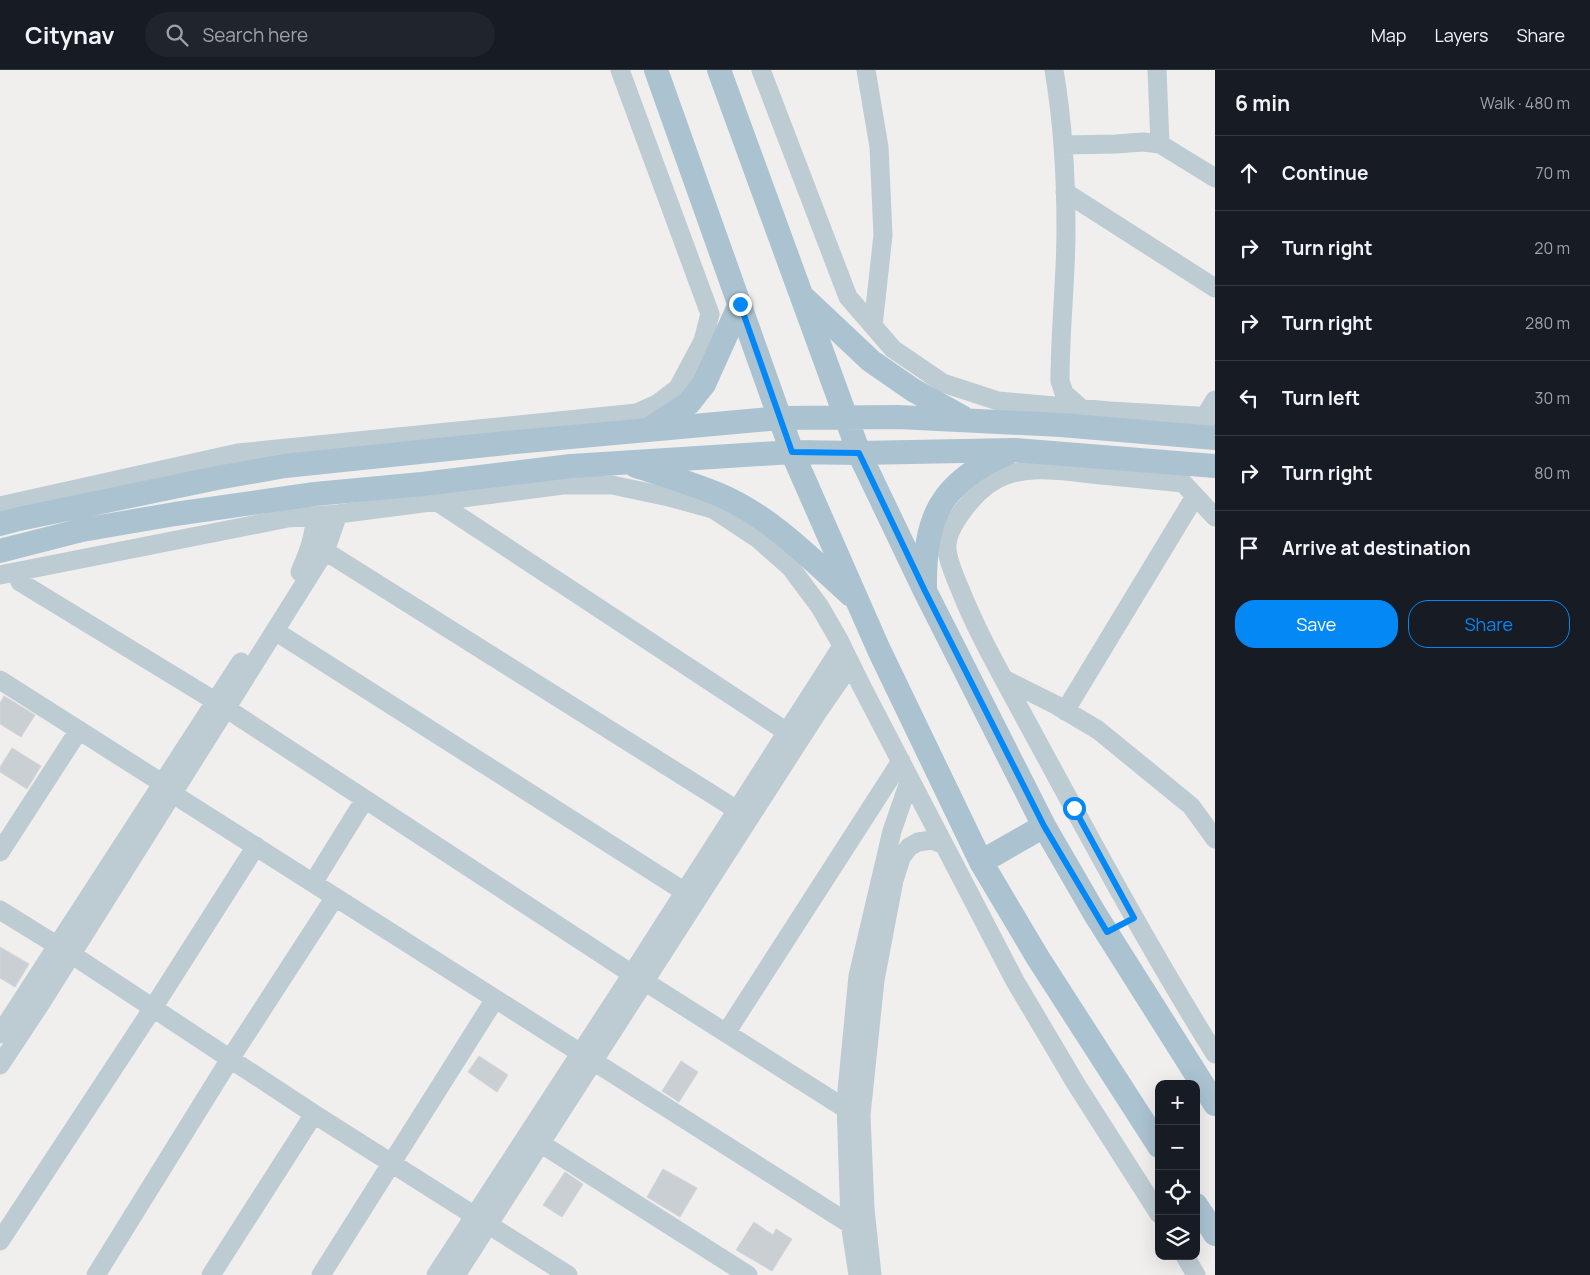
<!DOCTYPE html>
<html lang="en">
<head>
<meta charset="utf-8">
<style>
  :root { --surface:#171b24; --page:#20242c; --text:#f1f3f6; --muted:#9ea1a6; --line:#363941; --accent:#0488f6 }
  body { margin:0; font-family:Manrope,sans-serif; background:var(--page); color:var(--text) }
  .controls { position:absolute; right:15px; bottom:15px; display:grid; overflow:hidden; border-radius:10px; box-shadow:0 5px 20px #0002 }
  .controls button { width:45px; height:45px; display:grid; place-items:center; padding:0; border:0; border-bottom:1px solid var(--line); background:var(--surface); color:var(--text); font:25px sans-serif }
  .stop { position:absolute; width:15px; height:15px; margin:-11px; border:4px solid #0488f6; border-radius:50%; background:#fff }
  .stop.end { background:#0488f6; border-color:#fff; box-shadow:0 1px 5px #0008 }
  .list { margin:0; padding:0; list-style:none }
  h2 { display:flex; justify-content:space-between; align-items:center; height:65px; margin:0; padding:0 20px; font-size:21px }
  h2 small { font-size:16px; font-weight:400; color:var(--muted) }
  .list li { display:grid; grid-template-columns:32px 1fr auto; gap:15px; align-items:center; box-sizing:border-box; height:75px; padding:0 20px; border-top:1px solid var(--line) }
  .list b { display:block; font-size:19px; white-space:nowrap }
  .list em { font-size:16px; font-style:normal; color:var(--muted) }
  .actions { display:flex; gap:10px; padding:15px 20px }
  .actions a { flex:1; padding:11px 0; border:1px solid var(--accent); border-radius:20px; text-align:center; font-size:18px; color:var(--accent) }
  .actions .main { background:var(--accent); color:#fff }
  .icon { flex:none; width:28px; height:28px; fill:none; stroke:currentColor; stroke-width:2; stroke-linecap:round; stroke-linejoin:round }
  .map { position:relative; flex:none; width:1215px; height:1205px; overflow:hidden }
  header { display:flex; align-items:center; gap:30px; box-sizing:border-box; height:70px; padding:0 25px; background:var(--surface); border-bottom:1px solid var(--line) }
  header strong { font-size:24px }
  nav { display:flex; gap:28px; margin-inline-start:auto; font-size:18px }
  .search { width:350px; height:45px; background:var(--page); display:flex; align-items:center; gap:12px; box-sizing:border-box; padding:0 18px; border-radius:28px; color:var(--muted); font-size:19px }
  main { display:flex }
  aside { flex:1; background:var(--surface) }
  .map>svg:first-child { display:block }
  .building { fill:#cacfd4; stroke:#d2d5db }
  .lines { fill:none; stroke-linecap:round; stroke-linejoin:round }
  .minor { stroke:#bdcbd2; stroke-width:19 }
  .major { stroke:#abc2d1; stroke-width:24 }
  .route { stroke:#0488f6; stroke-width:6 }
</style>
</head>
<body>
<header>
<strong>Citynav</strong>
<div class="search"><svg class="icon" aria-label="search" viewBox="0 0 24 24"><circle cx="10" cy="10" r="6"/><path d="M15 15l6 6"/></svg>Search here</div>
<nav><a>Map</a><a>Layers</a><a>Share</a></nav>
</header>
<main>
<div class="map">
<svg width="1215" height="1205" viewBox="0 0 1215 1205">
  <rect width="100%" height="100%" fill="#f1eeee"/>
  <path class="building" d="M4,626L35,645L21,667L0,654V633Z
    M12,678L41,696L27,719L0,702V697Z
    M0,877L29,894L15,917L0,908Z
    M479,986L508,1005L497,1022L468,1002Z
    M681,991L698,1002L679,1032L662,1021Z
    M663,1099L697,1118L680,1147L647,1127Z
    M565,1102L583,1114L562,1147L543,1135Z
    M754,1152L773,1165L776,1159L792,1169L772,1201L736,1180Z"/>
  <g class="lines">
    <path class="minor" d="M761,0L848,227L893,279L943,313L998,331L1110,341L1215,347
      M866,0L879,77L883,165L873,256
      M1054,0C1063,53 1066,105 1066,159C1066,210 1060,260 1060,311L1064,323L1083,340
      M1157,0L1160,74
      M1064,75L1116,74L1143,72L1160,74L1215,108
      M1065,122L1215,218
      M1206,345L1215,330
      M436,431L787,662
      M0,436L238,383L637,343L657,334L678,318L703,271L710,244L620,0
      M1215,447L1183,413C1156,410 1129,408 1102,405C1068,402 1025,392 994,411C976,421 945,457 947,479C948,492 955,507 960,519C977,562 1000,602 1021,641C1084,757 1145,872 1215,984
      M325,481L737,740
      M300,502C308,483 315,466 315,446
      M0,505L288,448L338,444L563,415H612L669,427L713,439L757,468L791,498L820,537L839,570L861,615L1015,911L1076,1014L1159,1144
      M20,512L215,631L632,904
      M275,561L685,822
      M1004,609L1056,635L1098,660L1191,736L1215,769
      M0,610L162,713
      M1065,641L1191,433
      M173,724L867,1165
      M0,782L79,660
      M313,813L365,729
      M0,840L71,884L314,1044L568,1205
      M644,911L846,1039
      M726,963L901,691
      M0,964L241,592
      M0,995L41,933L325,481L338,444
      M540,1073L748,1205
      M0,1171L153,938L256,776
      M1185,1186L1196,1205
      M96,1205L230,989L335,827
      M211,1205L314,1044
      M321,1205L495,929
      M436,1205L632,904L842,576
      M456,1205L817,643L851,594
      M858,1205L850,1153L846,1031L858,906L892,761L910,709
      M872,1205L865,1139L861,1045L875,910L894,810L901,788L909,777L918,772L932,770L944,775"/>
    <path class="major" d="M656,0L792,382L879,580L981,792L1038,888L1159,1076
      M719,0L859,383L925,521L1044,756L1095,844L1215,1034
      M804,228L871,291L913,320L962,347
      M651,358L689,333L704,314L740,234
      M636,396C664,405 693,414 720,425C771,447 810,488 851,525
      M0,454L19,449L217,408L285,396L506,373L781,348L898,347L1061,355L1215,368
      M0,481L82,460L175,444L315,424L422,414L571,396L792,382L859,383L1014,380L1215,396
      M925,517C924,447 941,412 1006,384
      M981,792L1044,756
      M1196,1135L1215,1164"/>
  </g>
  <g class="lines">
    <path class="route" d="M740,234L792,382L859,383L925,521L1044,756L1107,862L1134,848L1074,738"/>
  </g>
</svg>
<div class="controls">
<button>+</button>
<button>−</button>
<button><svg class="icon" aria-label="locate" viewBox="0 0 24 24"><circle cx="12" cy="12" r="6"/><path d="M12 2v4M12 18v4M2 12h4M18 12h4"/></svg></button>
<button><svg class="icon" aria-label="layers" viewBox="0 0 24 24"><path d="M12 4l9 5-9 5-9-5zM3 14l9 5 9-5"/></svg></button>
</div>
<div class="stop" style="left:1074px;top:738px"></div>
<div class="stop end" style="left:740px;top:234px"></div>
</div>
<aside>
<h2>6 min<small>Walk · 480 m</small></h2>
<ul class="list">
<li><svg class="icon" aria-label="ahead" viewBox="0 0 24 24"><path d="M12 20V5M6 11l6-6 6 6"/></svg><div><b>Continue</b></div><em>70 m</em></li>
<li><svg class="icon" aria-label="right" viewBox="0 0 24 24"><path d="M7 20v-9h11M14 6l5 5-5 5"/></svg><div><b>Turn right</b></div><em>20 m</em></li>
<li><svg class="icon" aria-label="right" viewBox="0 0 24 24"><path d="M7 20v-9h11M14 6l5 5-5 5"/></svg><div><b>Turn right</b></div><em>280 m</em></li>
<li><svg class="icon" aria-label="left" viewBox="0 0 24 24"><path d="M17 20v-9H6M10 6l-5 5 5 5"/></svg><div><b>Turn left</b></div><em>30 m</em></li>
<li><svg class="icon" aria-label="right" viewBox="0 0 24 24"><path d="M7 20v-9h11M14 6l5 5-5 5"/></svg><div><b>Turn right</b></div><em>80 m</em></li>
<li><svg class="icon" aria-label="arrive" viewBox="0 0 24 24"><path d="M6 21V4h12l-3 4 3 4H6"/></svg><div><b>Arrive at destination</b></div></li>
</ul>
<div class="actions"><a class="main">Save</a><a>Share</a></div>
</aside>
</main>
</body>
</html>
